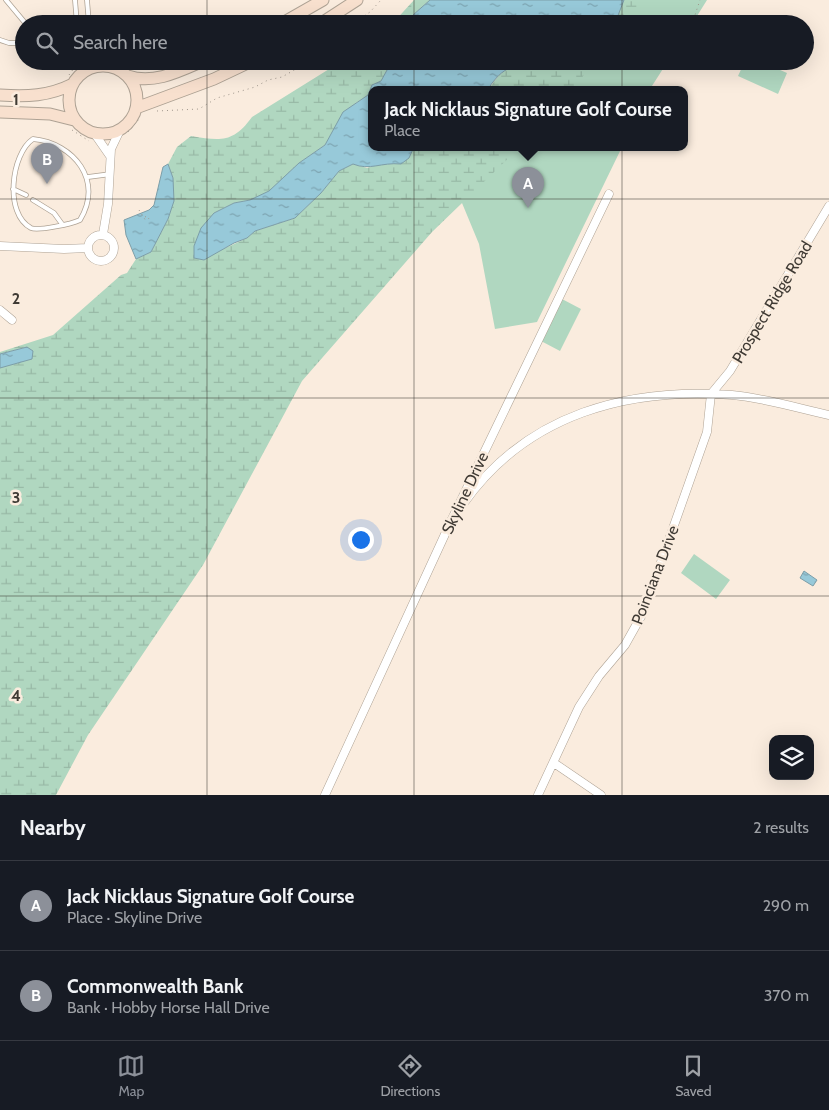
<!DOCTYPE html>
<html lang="en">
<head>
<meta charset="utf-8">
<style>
  :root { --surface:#171b24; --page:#20242c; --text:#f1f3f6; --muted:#9ea1a6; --line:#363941; --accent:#8c9099 }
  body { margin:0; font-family:Cabin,sans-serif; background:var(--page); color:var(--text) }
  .controls { position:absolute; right:15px; bottom:15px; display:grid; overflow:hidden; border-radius:10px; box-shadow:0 5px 20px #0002 }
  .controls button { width:45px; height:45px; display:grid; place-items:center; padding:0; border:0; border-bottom:1px solid var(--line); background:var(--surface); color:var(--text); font:25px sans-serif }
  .you { position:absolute; left:360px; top:539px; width:18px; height:18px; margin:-12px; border:4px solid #fff; border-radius:50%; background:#1a73e8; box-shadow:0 0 0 8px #1a73e833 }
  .badge { display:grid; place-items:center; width:32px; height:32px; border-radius:50%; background:var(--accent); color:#fff; font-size:16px; font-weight:700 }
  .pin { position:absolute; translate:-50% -41px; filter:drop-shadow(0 1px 2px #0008) }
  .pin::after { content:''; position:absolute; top:26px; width:18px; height:15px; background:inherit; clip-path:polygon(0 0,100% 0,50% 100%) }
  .popup { position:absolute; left:368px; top:86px; width:320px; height:65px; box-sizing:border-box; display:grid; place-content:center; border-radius:10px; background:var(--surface); filter:drop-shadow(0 1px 4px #0005); font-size:16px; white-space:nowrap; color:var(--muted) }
  .popup b { font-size:19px; color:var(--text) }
  .popup::after { content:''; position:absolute; left:50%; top:100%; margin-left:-10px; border:10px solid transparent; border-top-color:var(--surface) }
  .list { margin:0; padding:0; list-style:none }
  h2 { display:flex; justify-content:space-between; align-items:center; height:65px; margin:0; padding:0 20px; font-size:21px }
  h2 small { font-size:16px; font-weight:400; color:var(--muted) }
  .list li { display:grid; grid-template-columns:32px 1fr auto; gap:15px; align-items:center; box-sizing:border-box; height:90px; padding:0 20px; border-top:1px solid var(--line) }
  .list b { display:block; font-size:19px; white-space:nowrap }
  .list p { margin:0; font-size:16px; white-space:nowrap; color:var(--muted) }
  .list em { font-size:16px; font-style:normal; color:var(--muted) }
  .icon { flex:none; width:28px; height:28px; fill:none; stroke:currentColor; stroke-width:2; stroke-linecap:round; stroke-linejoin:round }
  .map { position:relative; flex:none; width:829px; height:795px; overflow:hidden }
  .search { position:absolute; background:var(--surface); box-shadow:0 5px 20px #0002; left:15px; right:15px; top:15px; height:55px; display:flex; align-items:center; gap:12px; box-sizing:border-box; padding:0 18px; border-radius:28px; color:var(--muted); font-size:19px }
  .sheet { height:245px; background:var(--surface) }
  nav { display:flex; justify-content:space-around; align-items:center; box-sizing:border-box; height:70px; border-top:1px solid var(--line); background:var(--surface); font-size:14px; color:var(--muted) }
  nav a { display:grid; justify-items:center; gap:2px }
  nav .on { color:var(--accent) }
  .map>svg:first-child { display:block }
  .green { fill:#b0d7c0 }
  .wetland { fill:url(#wetland-marsh) }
  .water { fill:url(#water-ripples); stroke:#7d9ea8 }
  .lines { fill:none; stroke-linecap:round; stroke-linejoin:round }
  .lane-casing { stroke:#aea294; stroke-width:5.5 }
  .street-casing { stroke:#aea294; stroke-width:9 }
  .secondary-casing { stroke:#aea294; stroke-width:13 }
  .path { stroke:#9f968c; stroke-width:1; stroke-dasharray:1 4; stroke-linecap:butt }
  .lane { stroke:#fff; stroke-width:4 }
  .street { stroke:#fff; stroke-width:8 }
  .secondary { stroke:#f8e0ce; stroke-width:11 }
  .grid { fill:none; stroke:#3f3a34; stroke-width:1; stroke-opacity:0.55 }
  .labels { text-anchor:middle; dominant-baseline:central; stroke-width:5; stroke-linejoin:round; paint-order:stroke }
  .street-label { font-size:16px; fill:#3f3a34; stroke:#faecde }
  .grid-label { font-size:16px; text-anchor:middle; font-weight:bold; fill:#3f3a34; stroke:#faecde; stroke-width:5; stroke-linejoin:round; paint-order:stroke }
</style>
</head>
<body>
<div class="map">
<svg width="829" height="795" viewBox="0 0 829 795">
  <defs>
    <pattern id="wetland-marsh" width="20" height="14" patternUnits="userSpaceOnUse" patternTransform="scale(1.25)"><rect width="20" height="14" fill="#b0d7c0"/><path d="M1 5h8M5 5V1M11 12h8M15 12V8" fill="none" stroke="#98b9a6"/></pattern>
    <pattern id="water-ripples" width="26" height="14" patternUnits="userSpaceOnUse" patternTransform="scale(1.25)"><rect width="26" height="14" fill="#97c9d9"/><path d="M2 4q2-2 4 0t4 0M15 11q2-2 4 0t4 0" fill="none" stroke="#7da4b1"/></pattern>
  </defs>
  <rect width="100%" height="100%" fill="#faecde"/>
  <path class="green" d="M472,0H707L692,24H485Z
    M528,61H668L650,89H546Z
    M745,61H760L787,73L778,94L738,76Z
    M464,147H622L537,322L495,329L479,244L445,162Z
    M562,299L581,309L560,351L541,341Z
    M694,554L730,580L716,599L681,573Z"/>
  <path class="wetland" d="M414,0H430L413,15L410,24H392Z
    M624,0H643L628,24H609L617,18Z
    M342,61H392L381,81L372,86L368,95L356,103L325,145L299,163L270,191L250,200L234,203L214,213L219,251L247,238L255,231L295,218L321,193L339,171L353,164L367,168L382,163H391L409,158L414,147H520L432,232L302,381L203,565L88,735L56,795H0V368L7,365L27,347L0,354V352L53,335L121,275L127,273L136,259L151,252L168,219L173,178L168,164L177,147L191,136C221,141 233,143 252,117Z
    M538,61H596L572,89H489C504,65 512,67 538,61Z"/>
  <path class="water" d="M430,0H624L617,18L609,24H410L413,15Z
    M392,61H538C512,67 504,65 488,89H372V147H414L409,158L401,164C381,162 370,171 353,164L339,171L321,193L295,218L255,231L247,238L234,243L204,260L194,258V246L201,228L214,213L234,203L250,200L269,191L299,163L325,145L343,112L368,95L372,85L381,81Z
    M168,164L173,178L174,201L168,219L151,252L136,259L126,235L124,220L149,210L154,205L163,167Z
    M27,347L33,351L32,359L0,368V354Z
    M804,571L817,580L813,586L800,578Z"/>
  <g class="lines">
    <g class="lane-casing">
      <path id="lane" d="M6,0L26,24
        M75,0L77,24
        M87,0L89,24
        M0,40L9,43H24
        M100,61L104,66
        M79,76L82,61
        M33,139C74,143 104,181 80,220C72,224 38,231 31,228C4,214 11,154 33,139Z
        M88,177L111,174
        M13,189L26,195
        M33,200L54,213L62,224"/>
    </g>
    <g class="street-casing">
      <path id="street" d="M94,133L110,156
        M103,234L108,204L111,149L120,130
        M88 248a13 13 0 1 1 26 0a13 13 0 1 1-26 0Z
        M0,246L64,249L88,248
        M0,310L12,320
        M711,394L730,371L829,206
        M464,503C527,414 628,387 732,395C765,398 797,408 829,415
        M554,763L601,795
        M325,795L452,519L609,194
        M538,795L579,707L599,676L625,645L643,613L707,432L711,394"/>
    </g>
    <g class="secondary-casing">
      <path id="secondary" d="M281,24L323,0
        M320,24L357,0
        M69 100a34 34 0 1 1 68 0a34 34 0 1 1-68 0Z
        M128,76C153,85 180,71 203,61
        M0,95C27,97 49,96 73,84
        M136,108L214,79L252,61
        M0,112L50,114L74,120"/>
    </g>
    <path class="path" d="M352,24L370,12L381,0
      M692,24L700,0
      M69,75L74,68
      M157,111L199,109L217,98L255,87L268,80L282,77L310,61
      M72,130L89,141
      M128,132L140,118
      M139,210L146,221
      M145,217L147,216L149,219"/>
    <use href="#lane" class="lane"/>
    <use href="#street" class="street"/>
    <use href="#secondary" class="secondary"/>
  </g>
  <path class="grid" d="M207,0V24M414,0V24M622,0V24M207,61V795M414,61V795M622,61V795M0,199H829M0,398H829M0,596H829"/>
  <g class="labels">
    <g class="street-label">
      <text transform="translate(772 302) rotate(-59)">Prospect Ridge Road</text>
      <text transform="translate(465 493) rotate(-65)">Skyline Drive</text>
      <text transform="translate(655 575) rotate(-69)">Poinciana Drive</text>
    </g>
  </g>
  <g class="grid-label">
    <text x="16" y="105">1</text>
    <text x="16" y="304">2</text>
    <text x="16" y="503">3</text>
    <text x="16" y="701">4</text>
  </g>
</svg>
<div class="controls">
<button><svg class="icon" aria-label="layers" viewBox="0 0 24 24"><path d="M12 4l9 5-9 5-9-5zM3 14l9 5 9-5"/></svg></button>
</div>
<div class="you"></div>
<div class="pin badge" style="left:528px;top:208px">A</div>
<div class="popup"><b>Jack Nicklaus Signature Golf Course</b>Place</div>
<div class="pin badge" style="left:47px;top:184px">B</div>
<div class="search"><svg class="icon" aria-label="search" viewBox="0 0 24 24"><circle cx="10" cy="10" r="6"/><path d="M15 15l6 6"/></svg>Search here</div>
</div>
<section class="sheet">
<h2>Nearby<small>2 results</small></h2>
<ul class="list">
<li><span class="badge">A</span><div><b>Jack Nicklaus Signature Golf Course</b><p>Place · Skyline Drive</p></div><em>290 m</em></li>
<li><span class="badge">B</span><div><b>Commonwealth Bank</b><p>Bank · Hobby Horse Hall Drive</p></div><em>370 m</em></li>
</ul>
</section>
<nav>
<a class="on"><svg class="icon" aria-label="map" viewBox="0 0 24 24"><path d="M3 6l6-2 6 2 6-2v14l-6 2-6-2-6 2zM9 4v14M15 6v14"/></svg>Map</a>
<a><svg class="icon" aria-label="directions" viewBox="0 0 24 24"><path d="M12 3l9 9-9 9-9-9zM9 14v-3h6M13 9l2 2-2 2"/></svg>Directions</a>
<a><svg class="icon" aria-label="saved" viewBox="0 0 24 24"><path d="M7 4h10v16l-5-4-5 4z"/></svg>Saved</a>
</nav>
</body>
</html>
